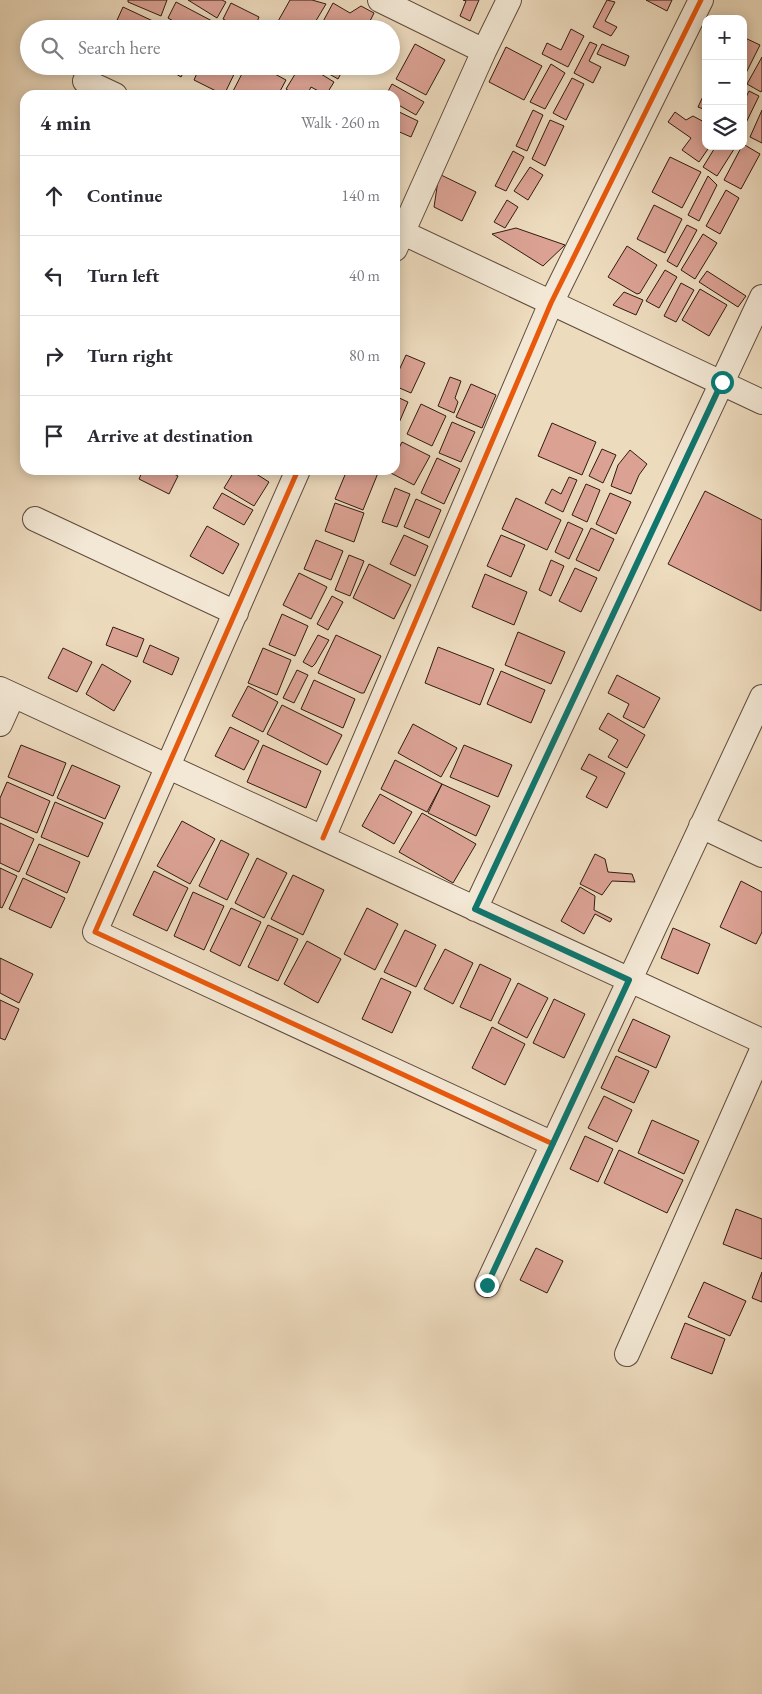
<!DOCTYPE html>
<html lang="en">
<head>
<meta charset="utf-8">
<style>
  :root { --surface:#fff; --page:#f2f2f3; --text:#2b2b33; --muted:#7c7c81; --line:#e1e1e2 }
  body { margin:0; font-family:"EB Garamond",serif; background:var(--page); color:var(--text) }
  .controls { position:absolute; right:15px; top:15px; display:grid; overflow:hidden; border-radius:10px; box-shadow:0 2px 12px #0003 }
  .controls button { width:45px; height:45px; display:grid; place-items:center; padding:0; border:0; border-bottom:1px solid var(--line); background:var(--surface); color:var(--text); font:25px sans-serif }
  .stop { position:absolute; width:15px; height:15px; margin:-11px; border:4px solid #0f766e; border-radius:50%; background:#fff }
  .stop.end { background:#0f766e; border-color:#fff; box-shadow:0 1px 5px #0008 }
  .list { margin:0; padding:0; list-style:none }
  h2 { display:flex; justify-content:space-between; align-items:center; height:65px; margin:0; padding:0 20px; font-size:21px }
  h2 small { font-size:16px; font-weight:400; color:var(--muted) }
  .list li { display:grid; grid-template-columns:32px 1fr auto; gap:15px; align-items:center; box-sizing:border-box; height:80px; padding:0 20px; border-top:1px solid var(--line) }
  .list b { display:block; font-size:19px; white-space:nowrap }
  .list em { font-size:16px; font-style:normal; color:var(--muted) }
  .icon { flex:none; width:28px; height:28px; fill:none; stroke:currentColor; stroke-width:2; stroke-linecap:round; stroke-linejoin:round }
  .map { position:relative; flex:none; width:762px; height:1694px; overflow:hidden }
  .search { position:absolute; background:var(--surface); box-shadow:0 2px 12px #0003; left:20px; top:20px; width:380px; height:55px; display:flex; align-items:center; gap:12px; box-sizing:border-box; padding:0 18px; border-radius:28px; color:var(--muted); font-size:19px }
  .panel { position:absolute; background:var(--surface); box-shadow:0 2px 12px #0003; left:20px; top:90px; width:380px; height:385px; border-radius:15px }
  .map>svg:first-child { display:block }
  .building { fill:#dba294; stroke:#311b10 }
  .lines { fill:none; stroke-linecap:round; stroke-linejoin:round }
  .minor-casing { stroke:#604b3c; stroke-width:26 }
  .minor { stroke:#f3e8d5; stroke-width:24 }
  .cycleway-casing { stroke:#f3e8d5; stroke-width:8 }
  .cycleway { stroke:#e8590c; stroke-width:5 }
  .route { stroke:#0f766e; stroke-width:6 }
</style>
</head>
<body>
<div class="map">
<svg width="762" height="1694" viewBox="0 0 762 1694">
  <rect width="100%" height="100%" fill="#eddbbe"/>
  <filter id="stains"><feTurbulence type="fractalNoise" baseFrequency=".004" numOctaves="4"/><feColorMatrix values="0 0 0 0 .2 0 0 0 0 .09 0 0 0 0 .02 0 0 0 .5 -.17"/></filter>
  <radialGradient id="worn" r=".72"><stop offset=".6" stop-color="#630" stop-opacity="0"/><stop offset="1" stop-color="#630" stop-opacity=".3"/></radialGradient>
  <path class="building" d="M128,0H167L161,16L128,2Z
    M188,0H222L226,2L217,18Z
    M290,0H312L326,4L311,29H287L277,23Z
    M463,0H479L470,21L460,16L466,1Z
    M607,0L615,2L605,21L617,27L611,36L593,27Z
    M646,0H672L667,11Z
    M176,2L214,22L207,29H187L168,18Z
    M231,3L259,17L254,29H242L223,19Z
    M333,3L350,13L361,6L374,13L366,29H319Z
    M123,7L155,22L151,29H113Z
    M571,29L584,36L568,67L542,54L547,43L561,50Z
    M743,37L760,45L743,79Z
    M590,42L597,45L589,61L601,67L593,83L574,73Z
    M415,44L445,60L426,95L396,79Z
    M602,44L629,56L625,66L597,54Z
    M506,47L542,66L524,100L489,82Z
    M762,57V90L761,92L747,84Z
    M551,64L565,73L545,109L530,102Z
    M163,66H187L181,77Z
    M200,66H238L224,95L194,80Z
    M246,66H260L286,80L278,95H231Z
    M270,66H288L280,73Z
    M300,66H308L334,82L326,95L311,87L307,95H296L286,89Z
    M315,66H345L338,79Z
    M572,78L584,84L566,120L553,113Z
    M392,84L424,102L416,115L395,103V95H386Z
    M706,90V110L698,107Z
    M749,91L759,96L743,129V103Z
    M395,110L418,121L411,137L395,130Z
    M533,110L543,115L527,151L516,146Z
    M762,110V143L750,137Z
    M675,112L686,120L693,116L706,123V146H710L699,162L682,150L691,138L668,122Z
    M550,120L564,126L545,166L532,159Z
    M743,144L760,154L741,189L724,180Z
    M716,146H736L717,176L703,167Z
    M513,151L524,157L506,191L495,186Z
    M670,157L701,172L682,208L652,192Z
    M530,167L543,175L528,200L514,191Z
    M439,174L476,192L462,221L434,207Z
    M708,176L717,185L699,221L688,215Z
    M726,190L739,198L720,234L706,226Z
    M507,200L518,207L505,228L494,222Z
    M654,205L682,219L665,253L637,239Z
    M687,225L697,230L677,267L667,261Z
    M516,228L565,245L543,266L492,234Z
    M703,234L717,243L695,279L681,270Z
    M627,246L657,265L640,293L637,294L608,277Z
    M665,270L677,277L659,308L646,301Z
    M707,271L746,296L738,307L699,282Z
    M681,283L694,290L676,322L664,316Z
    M700,289L727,305L709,336L682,320Z
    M624,292L643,300L636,315L613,305Z
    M406,355L425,363L411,393L395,386V379Z
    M450,377L461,381L455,398L458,402L454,413L438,406Z
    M471,384L496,395L482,428L456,417Z
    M395,396L408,402L395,432Z
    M421,404L446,416L432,446L407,434Z
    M452,422L475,432L461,462L439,453Z
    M552,423L596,442L582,475L538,456Z
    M402,442L430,456L414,485L387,471L395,470V456Z
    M602,449L616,455L603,483L589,476Z
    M630,450L647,464L639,475L631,494L611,486L618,465Z
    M437,458L460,469L444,504L421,493Z
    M143,470H166L178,476L169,494L139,479Z
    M235,470H250L269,482L254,506L224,488Z
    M347,470H370L378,473L363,510L335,499Z
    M569,477L577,480L563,512L545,503L552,489L561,494Z
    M586,484L600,490L587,522L572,515Z
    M395,488L410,494L397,527L382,522Z
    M705,491L762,520L761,611L668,564Z
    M222,493L253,510L244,525L213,508Z
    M610,493L631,502L616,534L596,524Z
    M516,498L561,520L547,550L502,529Z
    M416,499L441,510L429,538L404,527Z
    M335,503L364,513L354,542L325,531Z
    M568,522L583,529L569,559L555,552Z
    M207,526L239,544L223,574L190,556Z
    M591,528L614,539L599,571L576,560Z
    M404,535L428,546L415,576L390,564Z
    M501,535L525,545L511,577L487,566Z
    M316,540L343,551L331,580L304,569Z
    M349,555L364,561L350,596L335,590Z
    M551,560L564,566L551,596L539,590Z
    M369,564L411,585L394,619L353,598Z
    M575,568L597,578L581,612L559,601Z
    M299,573L327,587L311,619L283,605Z
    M485,574L527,592L514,625L472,607Z
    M332,596L343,602L328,630L317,624Z
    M282,614L308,626L295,656L269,645Z
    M113,627L144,639L137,657L106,645Z
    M518,632L565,652L551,684L505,665Z
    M318,635L329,640L315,664L312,667L303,662Z
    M336,635L381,656L364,693H361L318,673Z
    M150,645L179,658L172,675L143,662Z
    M438,647L494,669L480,705L425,683Z
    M63,648L92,662L77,692L48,678Z
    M263,648L291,660L277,695L248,683Z
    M102,664L131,681L114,711L86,694Z
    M297,670L308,675L294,703L283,698Z
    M501,671L545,690L531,723L487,704Z
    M617,675L660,698L644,728L623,717L629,704L608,693Z
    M314,680L355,699L343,728L301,709Z
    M248,686L278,702L263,732L232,716Z
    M282,705L342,735L327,765L267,734Z
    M608,713L645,735L627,768L608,757L618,740L599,729Z
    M413,724L457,748L441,777L398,753Z
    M230,727L259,741L244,770L215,756Z
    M21,745L66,763L53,796L8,777Z
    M263,745L321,771L306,808L247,782Z
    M464,745L512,765L498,797L450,777Z
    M589,754L625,773L607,808L586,797L597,777L581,769Z
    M395,760L442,784L427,812L381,789Z
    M72,765L120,786L105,819L57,798Z
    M7,782L50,801L37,833L0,817V798Z
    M442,784L490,806L476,836L428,813Z
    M380,794L412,812L394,844L362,826Z
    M55,802L103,823L88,857L41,837Z
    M422,813L476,844L453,883L399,852Z
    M182,821L215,839L190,884L157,866Z
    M0,823L34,839L19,872L0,863Z
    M221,840L249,854L227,900L199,886Z
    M39,844L80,862L67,893L26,874Z
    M595,854L605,859L608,872L632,874L635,882L612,881L602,895L580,884Z
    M257,858L287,873L264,918L235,903Z
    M0,868L17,876L2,908L0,907Z
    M154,871L188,888L167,931L133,915Z
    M293,875L324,890L303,935L271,919Z
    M23,878L65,898L51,928L9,909Z
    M741,881L762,892V932L756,944L720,927Z
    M580,887L595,896L594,910L612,919L610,922L595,914L584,934L561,921Z
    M193,892L224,906L204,950L174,936Z
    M231,908L261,922L240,966L210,951Z
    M367,908L398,924L375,970L344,954Z
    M268,925L298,939L278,981L248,967Z
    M673,928L710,944L698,974L661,958Z
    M405,930L436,945L416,987L384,972Z
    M307,941L341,959L318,1003L284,984Z
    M445,949L473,963L453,1004L424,989Z
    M0,958L33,974L19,1003L0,993Z
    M480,964L511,979L491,1021L460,1007Z
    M381,978L411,992L392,1033L362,1019Z
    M518,983L548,998L527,1038L498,1023Z
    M554,999L585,1014L564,1058L533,1043Z
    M0,1000L19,1009L5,1040L0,1038Z
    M633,1019L670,1036L656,1068L618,1051Z
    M492,1027L525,1044L505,1085L472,1068Z
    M616,1056L649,1071L634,1103L601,1088Z
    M604,1096L632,1110L617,1142L588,1128Z
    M652,1120L699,1141L684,1174L638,1153Z
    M585,1136L613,1149L598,1182L570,1169Z
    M619,1150L683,1180L667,1213L604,1183Z
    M736,1209L762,1219V1259L723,1244Z
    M536,1248L563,1261L547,1293L520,1280Z
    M762,1272V1302L752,1298Z
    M704,1282L746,1301L730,1336L688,1317Z
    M685,1323L725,1339L712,1374L671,1358Z"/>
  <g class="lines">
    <g class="minor-casing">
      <path id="minor" d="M380,0L484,51
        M85,81L115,95
        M395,229L762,402
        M395,249L484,51L509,0
        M298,470L95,932L553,1144
        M35,519L236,613
        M0,689L762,1041
        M0,724L13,695
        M701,826L762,855
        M323,838L551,303L701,0
        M475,909L762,297
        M487,1285L762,697
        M627,1354L762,1050"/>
    </g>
    <use href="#minor" class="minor"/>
    <g class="cycleway-casing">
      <path id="cycleway" d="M298,470L95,932L553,1144
        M323,838L551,303L701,0"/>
    </g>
    <use href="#cycleway" class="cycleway"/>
  </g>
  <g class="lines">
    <path class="route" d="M487,1285L629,980L475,909L722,382"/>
  </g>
  <rect width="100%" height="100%" filter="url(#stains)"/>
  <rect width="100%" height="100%" fill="url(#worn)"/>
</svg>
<div class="controls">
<button>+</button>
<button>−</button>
<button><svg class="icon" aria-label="layers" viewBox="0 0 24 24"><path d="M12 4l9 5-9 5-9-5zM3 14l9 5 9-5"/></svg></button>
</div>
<div class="stop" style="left:722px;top:382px"></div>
<div class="stop end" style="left:487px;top:1285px"></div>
<div class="search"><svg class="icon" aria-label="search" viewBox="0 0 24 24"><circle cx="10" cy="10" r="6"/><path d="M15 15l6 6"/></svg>Search here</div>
<section class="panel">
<h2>4 min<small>Walk · 260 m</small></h2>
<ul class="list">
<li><svg class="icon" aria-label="ahead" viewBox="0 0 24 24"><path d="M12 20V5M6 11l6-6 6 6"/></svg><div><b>Continue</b></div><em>140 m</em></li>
<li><svg class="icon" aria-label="left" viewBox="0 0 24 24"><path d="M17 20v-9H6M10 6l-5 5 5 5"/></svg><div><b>Turn left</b></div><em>40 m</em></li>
<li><svg class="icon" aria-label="right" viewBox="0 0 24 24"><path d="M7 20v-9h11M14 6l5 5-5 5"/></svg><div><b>Turn right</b></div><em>80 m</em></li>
<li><svg class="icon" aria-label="arrive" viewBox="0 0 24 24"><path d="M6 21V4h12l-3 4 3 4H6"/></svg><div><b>Arrive at destination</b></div></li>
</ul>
</section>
</div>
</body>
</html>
